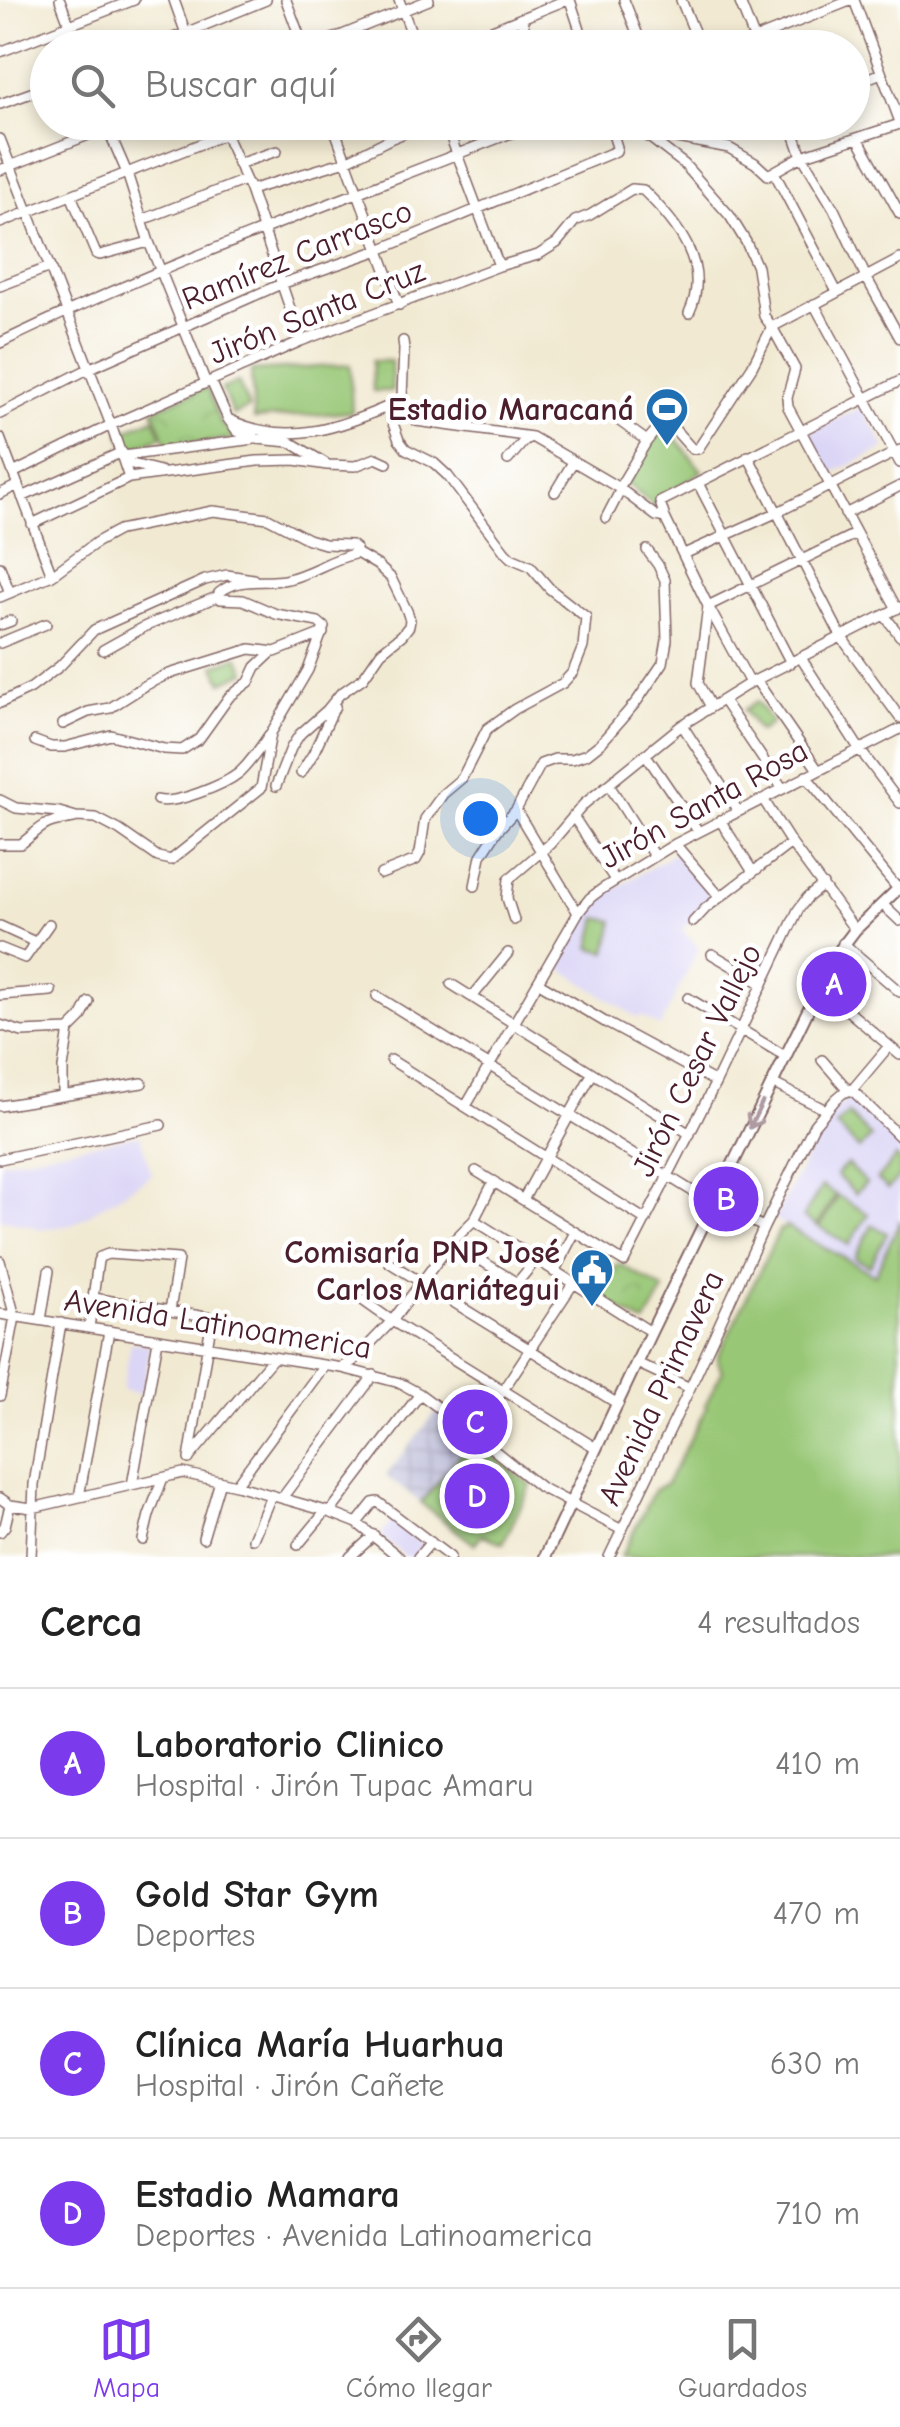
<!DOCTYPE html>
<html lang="es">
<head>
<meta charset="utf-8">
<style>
  :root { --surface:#fff; --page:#f6f6f6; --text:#222; --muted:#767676; --line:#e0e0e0; --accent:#7c3aed }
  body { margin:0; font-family:"Comic Neue",sans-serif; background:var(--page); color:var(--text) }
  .you { position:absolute; left:480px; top:818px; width:35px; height:35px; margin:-25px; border:8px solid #fff; border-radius:50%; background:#1a73e8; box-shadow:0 0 0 15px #1a73e833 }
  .badge { display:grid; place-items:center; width:65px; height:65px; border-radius:50%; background:var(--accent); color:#fff; font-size:32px; font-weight:700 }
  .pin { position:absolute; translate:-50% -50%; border:5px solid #fff; box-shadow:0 2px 10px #0006 }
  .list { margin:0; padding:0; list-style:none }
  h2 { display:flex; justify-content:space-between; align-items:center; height:130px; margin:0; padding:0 40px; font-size:42px }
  h2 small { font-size:32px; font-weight:400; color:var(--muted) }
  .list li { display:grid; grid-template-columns:65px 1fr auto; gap:30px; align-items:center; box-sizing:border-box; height:150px; padding:0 40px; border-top:2px solid var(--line) }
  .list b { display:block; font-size:38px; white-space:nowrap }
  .list p { margin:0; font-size:32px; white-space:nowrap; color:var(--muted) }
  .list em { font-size:32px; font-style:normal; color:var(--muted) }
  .icon { flex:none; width:55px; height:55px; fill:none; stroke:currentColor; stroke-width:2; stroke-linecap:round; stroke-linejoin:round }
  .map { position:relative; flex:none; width:900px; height:1557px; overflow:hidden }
  .search { position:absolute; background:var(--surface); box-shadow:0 5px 15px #0003; left:30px; right:30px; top:30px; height:110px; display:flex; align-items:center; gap:25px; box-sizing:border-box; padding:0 35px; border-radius:55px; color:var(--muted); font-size:38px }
  .sheet { height:730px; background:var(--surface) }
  nav { display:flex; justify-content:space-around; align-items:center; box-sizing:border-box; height:140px; border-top:2px solid var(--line); background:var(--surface); font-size:28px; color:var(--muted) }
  nav a { display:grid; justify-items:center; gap:5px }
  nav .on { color:var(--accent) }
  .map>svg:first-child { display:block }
  .built { fill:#dcd6f6 }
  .industrial { fill:url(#industrial-grid) }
  .park { fill:url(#park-crowns); stroke:#717350; stroke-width:2.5 }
  .pitch { fill:#98c776; stroke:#717350; stroke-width:2.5 }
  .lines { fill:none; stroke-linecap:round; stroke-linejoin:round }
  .minor-casing { stroke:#846665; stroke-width:12 }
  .major-casing { stroke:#846665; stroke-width:14 }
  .minor { stroke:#fff; stroke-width:9 }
  .major { stroke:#fff; stroke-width:10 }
  .oneway { stroke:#ae9aa0 }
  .labels { text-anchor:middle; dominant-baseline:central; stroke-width:9; stroke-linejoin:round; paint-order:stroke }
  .street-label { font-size:32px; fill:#4a1f2b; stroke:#fff }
  .poi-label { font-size:32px; font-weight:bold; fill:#4a1f2b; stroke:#fff; text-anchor:end }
</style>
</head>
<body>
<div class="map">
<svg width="900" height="1557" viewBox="0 0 900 1557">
  <defs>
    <pattern id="industrial-grid" width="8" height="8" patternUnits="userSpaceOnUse" patternTransform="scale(2.5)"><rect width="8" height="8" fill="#c2c2dc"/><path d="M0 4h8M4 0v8" fill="none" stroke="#a8a6bd"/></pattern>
    <pattern id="park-crowns" width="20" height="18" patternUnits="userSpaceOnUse" patternTransform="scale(2.5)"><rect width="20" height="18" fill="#98c776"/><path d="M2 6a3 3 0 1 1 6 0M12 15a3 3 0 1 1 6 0" fill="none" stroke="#84aa66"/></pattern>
  </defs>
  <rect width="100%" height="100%" fill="#fff"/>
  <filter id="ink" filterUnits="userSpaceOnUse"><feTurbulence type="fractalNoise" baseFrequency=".01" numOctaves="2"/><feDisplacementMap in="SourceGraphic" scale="20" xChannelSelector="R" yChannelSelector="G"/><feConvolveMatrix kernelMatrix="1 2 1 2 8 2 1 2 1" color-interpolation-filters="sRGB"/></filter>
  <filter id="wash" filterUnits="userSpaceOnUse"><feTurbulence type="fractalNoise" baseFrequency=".0048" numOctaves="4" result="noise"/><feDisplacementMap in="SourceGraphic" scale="40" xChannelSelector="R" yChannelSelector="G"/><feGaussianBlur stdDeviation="2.25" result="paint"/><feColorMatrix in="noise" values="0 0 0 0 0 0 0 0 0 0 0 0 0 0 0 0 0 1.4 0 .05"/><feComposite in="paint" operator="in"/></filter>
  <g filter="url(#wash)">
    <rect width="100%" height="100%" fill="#f1e9d1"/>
    <path class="built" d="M862,407L867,415L868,423L872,424L885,448L829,475L808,438L809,432Z
      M677,852L713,898L682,930L698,947V950L660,1027L641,1016L638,1018L554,964L596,900Z
      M846,1100H853L900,1145V1220L875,1275L777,1221L775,1217L828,1117Z
      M140,1135L152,1175L72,1225L37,1230V1227L0,1219V1162Z
      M131,1342L150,1345L143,1394L122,1390Z
      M393,1520L424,1544L413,1557H406L380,1536Z"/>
    <path class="industrial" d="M436,1412L473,1440L421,1503L386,1476Z"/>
    <path class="park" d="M207,387L221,424L234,434L235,438L169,448L153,410Z
      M618,1263L664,1290L645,1324L598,1296Z"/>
    <path class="pitch" d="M372,361H391L392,391H373Z
      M350,365L352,412L254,419L251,371Z
      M238,382L249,408L233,415L222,389Z
      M154,418L162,436L128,451L120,433Z
      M664,423L702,471L660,500L659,510L626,483Z
      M238,656L246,672L222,682L215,666Z
      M757,701L772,723L759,732L744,710Z
      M598,918L614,921L607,952L591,948Z
      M848,1114L871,1137L859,1149L836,1126Z
      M896,1157L900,1161V1176L888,1189L877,1179Z
      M847,1164L866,1183L855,1194L836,1175Z
      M822,1186L836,1195L817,1226L803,1217Z
      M838,1196L868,1214L849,1245L819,1227Z
      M900,1220V1557H621L654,1490L666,1484L707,1407L705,1405L722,1372L717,1358L780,1229L783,1230L785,1226L875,1275Z
      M872,1225L887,1233L870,1266L855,1258Z
      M473,1440L531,1485L503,1543L482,1535L474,1544L421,1503Z"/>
  </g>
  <g filter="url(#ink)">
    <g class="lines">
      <g class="minor-casing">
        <path id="minor" d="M60,0L78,48
          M174,0L191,48
          M286,0L304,48
          M399,0L417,48
          M570,0L586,48
          M624,0L643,48
          M681,0L701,48
          M739,0L758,48
          M854,0L900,122
          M521,18L531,48
          M149,48L266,0
          M310,48L429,0
          M448,48L566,0
          M544,48L581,35
          M732,48L852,0
          M0,52L134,0
          M852,85L881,73
          M0,104L48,87
          M105,122L127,173L149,242L206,383
          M220,122L250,190L301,341
          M332,122L399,305
          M387,122L392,138
          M445,122L499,266
          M647,122L641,131L684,164L730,216L746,242L757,267L764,316L772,327L795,369L787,398L788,407L897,609
          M790,122L802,156L834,209L866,277L900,338
          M612,131H641L729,148L755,163L768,175L802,156L900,124
          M858,138L900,214
          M0,139L111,425L129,478
          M238,164L277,151
          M0,170L121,122
          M774,172L837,292
          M250,190L346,161L392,138L431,122
          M71,195L96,254L100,255L149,242
          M142,220L245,180
          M0,223L256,122
          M0,286L50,267
          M814,304L900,463
          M772,327L900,259
          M0,343C175,258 359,194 539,122
          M211,381L228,419L237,431L257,439L290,442L325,463
          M0,414L88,369L281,284L379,250L616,151L617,147L609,122
          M228,419C287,448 344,427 400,401L402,397L404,349L403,341
          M618,420L647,441
          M416,421L532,437L619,488L656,516L665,518
          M0,438L52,575
          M123,456L254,439
          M748,456L842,638L900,718
          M508,460L524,441L529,438
          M124,462L160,471
          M13,473L111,425L301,341L499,266L538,255L557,243L575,221L590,215L632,189L643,190C676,222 712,265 689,313
          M698,483L791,663
          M619,488L647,441L662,423H669L692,449H698L752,367L772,327
          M555,492L573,462
          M0,494L18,485
          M22,497L122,452
          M845,514L900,486
          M606,518L621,489
          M32,524L129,478L257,461L295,460L327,465L355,466L376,458L387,463
          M684,554L778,512L900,450
          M0,567L10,593
          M0,597L52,575L97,542L119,530L213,511L268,518L308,539L325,544L351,545L356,549L354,554C331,559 311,574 288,579C264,585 240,575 219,593L221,599L243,600L276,614L318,622L324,627L308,670L271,733L261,788L171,860L158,857L119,830L96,818L76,817L59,812L16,808L0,800
          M885,616L900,636
          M0,625L11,621
          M0,643L46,624
          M103,650L146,626L219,596
          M801,658L860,750L900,803
          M756,680L818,770
          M750,683L708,606L665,518L660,502L900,381
          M723,700L783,789
          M0,703L31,688L60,666L94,630L205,580L227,575L253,579
          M711,707L698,683L708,606L855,534
          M63,724L88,712L110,708L146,685L166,675L250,649L275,652L323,633
          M682,725L738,811
          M35,741L51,747H65L111,735L164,749L182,750L199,739L229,697L249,682L256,667L272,652
          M646,755L698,831
          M301,773L313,754L335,706
          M806,776L898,889
          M609,785L654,856
          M276,786L291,748L300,734L327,710L340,694L363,678L381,652L402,635L409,626L410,620L407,611L391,578L377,565L355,552
          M763,799L791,843L855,930
          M157,800C175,805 224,785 239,773C251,762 260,748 269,735
          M516,810L578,913
          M573,816L615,880
          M720,820L753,872
          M0,844H21C44,826 42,822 74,818
          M675,844L720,897
          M381,874L416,860L420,853L425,819L443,794L462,778L487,729L515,709L563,683L573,672L583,647L586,617L550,589L530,566L511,558L505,552L448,476L434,463L406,449L399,440L387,407
          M475,886L481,856L497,831L516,810L541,764L555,759H572L587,754L601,743L637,701L663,663L667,640L665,580L658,565L647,550
          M882,904L900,921
          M514,920L507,898L509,879L550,844L584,804L682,725L750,683L900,607
          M693,922L706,908L791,843
          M0,926L35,942
          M843,943L900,992
          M0,948L25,958L49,924
          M712,954L763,984
          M539,983L605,1022L716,1082
          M451,984L690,1134
          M820,987L900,1055
          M0,995L51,991
          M377,996L713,1204L764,1227
          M473,996L508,953
          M688,998L785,1056
          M0,1025L22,1032L69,1030
          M391,1060L646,1220
          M822,1060L849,1091
          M772,1083L826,1110
          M852,1090L900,1137
          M63,1096V1068L69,1030L81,1018L89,1002
          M0,1106L142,1083
          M466,1106L578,913L590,898L602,889L675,844L900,729
          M0,1159L161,1125
          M476,1171L624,1262L716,1082L798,910L807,898L823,885
          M523,1200L592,1074
          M474,1220L651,1332
          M452,1242L517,1283L536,1260
          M0,1261L15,1317L0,1396
          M390,1263L618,1404
          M554,1272L575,1232
          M351,1292L392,1321L596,1448
          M94,1298L212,1318L189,1459
          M0,1314L342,1368L400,1383L420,1394L474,1434L540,1487L622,1530
          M41,1320L49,1271
          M89,1328L98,1261L100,1257L108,1254L178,1259L170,1311
          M637,1363L690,1388
          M342,1367L353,1361L392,1321L452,1242L474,1220L494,1181
          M474,1434L573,1284
          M190,1457L273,1358
          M132,1485L158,1340
          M236,1485L324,1366
          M79,1497L109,1331
          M0,1498L10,1505L32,1508L183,1473L236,1485L326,1511L357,1523L399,1557
          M282,1498L374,1375
          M330,1512L420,1394
          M357,1523L373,1503L378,1502L450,1557
          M0,1532L5,1526L10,1505
          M203,1538L220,1481
          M253,1539L271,1496
          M143,1540L149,1515L163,1478
          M298,1545L326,1511
          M31,1557L34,1484L61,1323
          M350,1557L374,1535
          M418,1557L431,1542
          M609,1557L690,1388L764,1227L814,1125L836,1099L843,1093L852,1090L889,1046"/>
      </g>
      <g class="major-casing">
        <path id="major" d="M545,1557L651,1332L833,959L855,930L900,887"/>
      </g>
      <use href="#minor" class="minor"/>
      <use href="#major" class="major"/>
    </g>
    <defs><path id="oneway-shaft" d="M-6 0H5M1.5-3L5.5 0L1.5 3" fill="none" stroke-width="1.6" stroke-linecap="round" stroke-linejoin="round" transform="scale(2.5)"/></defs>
    <use class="oneway" href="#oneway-shaft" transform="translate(756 1115) rotate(116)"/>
  </g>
  <defs>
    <g id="stadium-pin" transform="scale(2.25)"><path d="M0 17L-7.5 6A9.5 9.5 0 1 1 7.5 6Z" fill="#1f6fb2" stroke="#fff"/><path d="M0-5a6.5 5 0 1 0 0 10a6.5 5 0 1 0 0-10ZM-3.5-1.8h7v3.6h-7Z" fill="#fff"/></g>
    <g id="civic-pin" transform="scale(2.25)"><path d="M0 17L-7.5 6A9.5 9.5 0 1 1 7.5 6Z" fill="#1f6fb2" stroke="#fff"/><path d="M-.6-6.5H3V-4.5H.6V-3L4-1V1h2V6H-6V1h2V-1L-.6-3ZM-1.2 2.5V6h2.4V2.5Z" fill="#fff"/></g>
  </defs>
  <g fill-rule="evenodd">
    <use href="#stadium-pin" x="667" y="409"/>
    <use href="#civic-pin" x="592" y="1270"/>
  </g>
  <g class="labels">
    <g class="street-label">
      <text transform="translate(297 255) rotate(-22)">Ramírez Carrasco</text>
      <text transform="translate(317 312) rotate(-22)">Jirón Santa Cruz</text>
      <text transform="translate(704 804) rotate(-29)">Jirón Santa Rosa</text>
      <text transform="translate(697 1060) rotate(-64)">Jirón Cesar Vallejo</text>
      <text transform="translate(218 1324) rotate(9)">Avenida Latinoamerica</text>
      <text transform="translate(661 1388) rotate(-65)">Avenida Primavera</text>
    </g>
    <g class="poi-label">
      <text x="634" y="409">Estadio Maracaná</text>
      <text x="560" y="1252">Comisaría PNP José<tspan x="560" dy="37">Carlos Mariátegui</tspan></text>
    </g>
  </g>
</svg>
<div class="you"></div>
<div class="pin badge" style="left:834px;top:984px">A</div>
<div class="pin badge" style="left:726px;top:1199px">B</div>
<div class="pin badge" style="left:475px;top:1422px">C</div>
<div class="pin badge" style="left:477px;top:1496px">D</div>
<div class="search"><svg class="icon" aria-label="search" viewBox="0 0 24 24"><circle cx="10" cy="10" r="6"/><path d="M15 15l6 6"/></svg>Buscar aquí</div>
</div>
<section class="sheet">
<h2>Cerca<small>4 resultados</small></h2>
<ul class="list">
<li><span class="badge">A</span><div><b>Laboratorio Clinico</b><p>Hospital · Jirón Tupac Amaru</p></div><em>410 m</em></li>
<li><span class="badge">B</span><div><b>Gold Star Gym</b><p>Deportes</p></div><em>470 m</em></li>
<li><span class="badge">C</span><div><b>Clínica María Huarhua</b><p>Hospital · Jirón Cañete</p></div><em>630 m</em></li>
<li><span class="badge">D</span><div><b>Estadio Mamara</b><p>Deportes · Avenida Latinoamerica</p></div><em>710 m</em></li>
</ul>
</section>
<nav>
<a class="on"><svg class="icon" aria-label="map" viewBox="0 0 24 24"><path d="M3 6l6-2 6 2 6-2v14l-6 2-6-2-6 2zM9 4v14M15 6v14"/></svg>Mapa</a>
<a><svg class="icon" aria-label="directions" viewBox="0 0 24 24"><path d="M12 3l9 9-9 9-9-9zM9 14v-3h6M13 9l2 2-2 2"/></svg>Cómo llegar</a>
<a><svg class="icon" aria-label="saved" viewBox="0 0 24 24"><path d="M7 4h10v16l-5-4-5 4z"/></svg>Guardados</a>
</nav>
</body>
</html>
